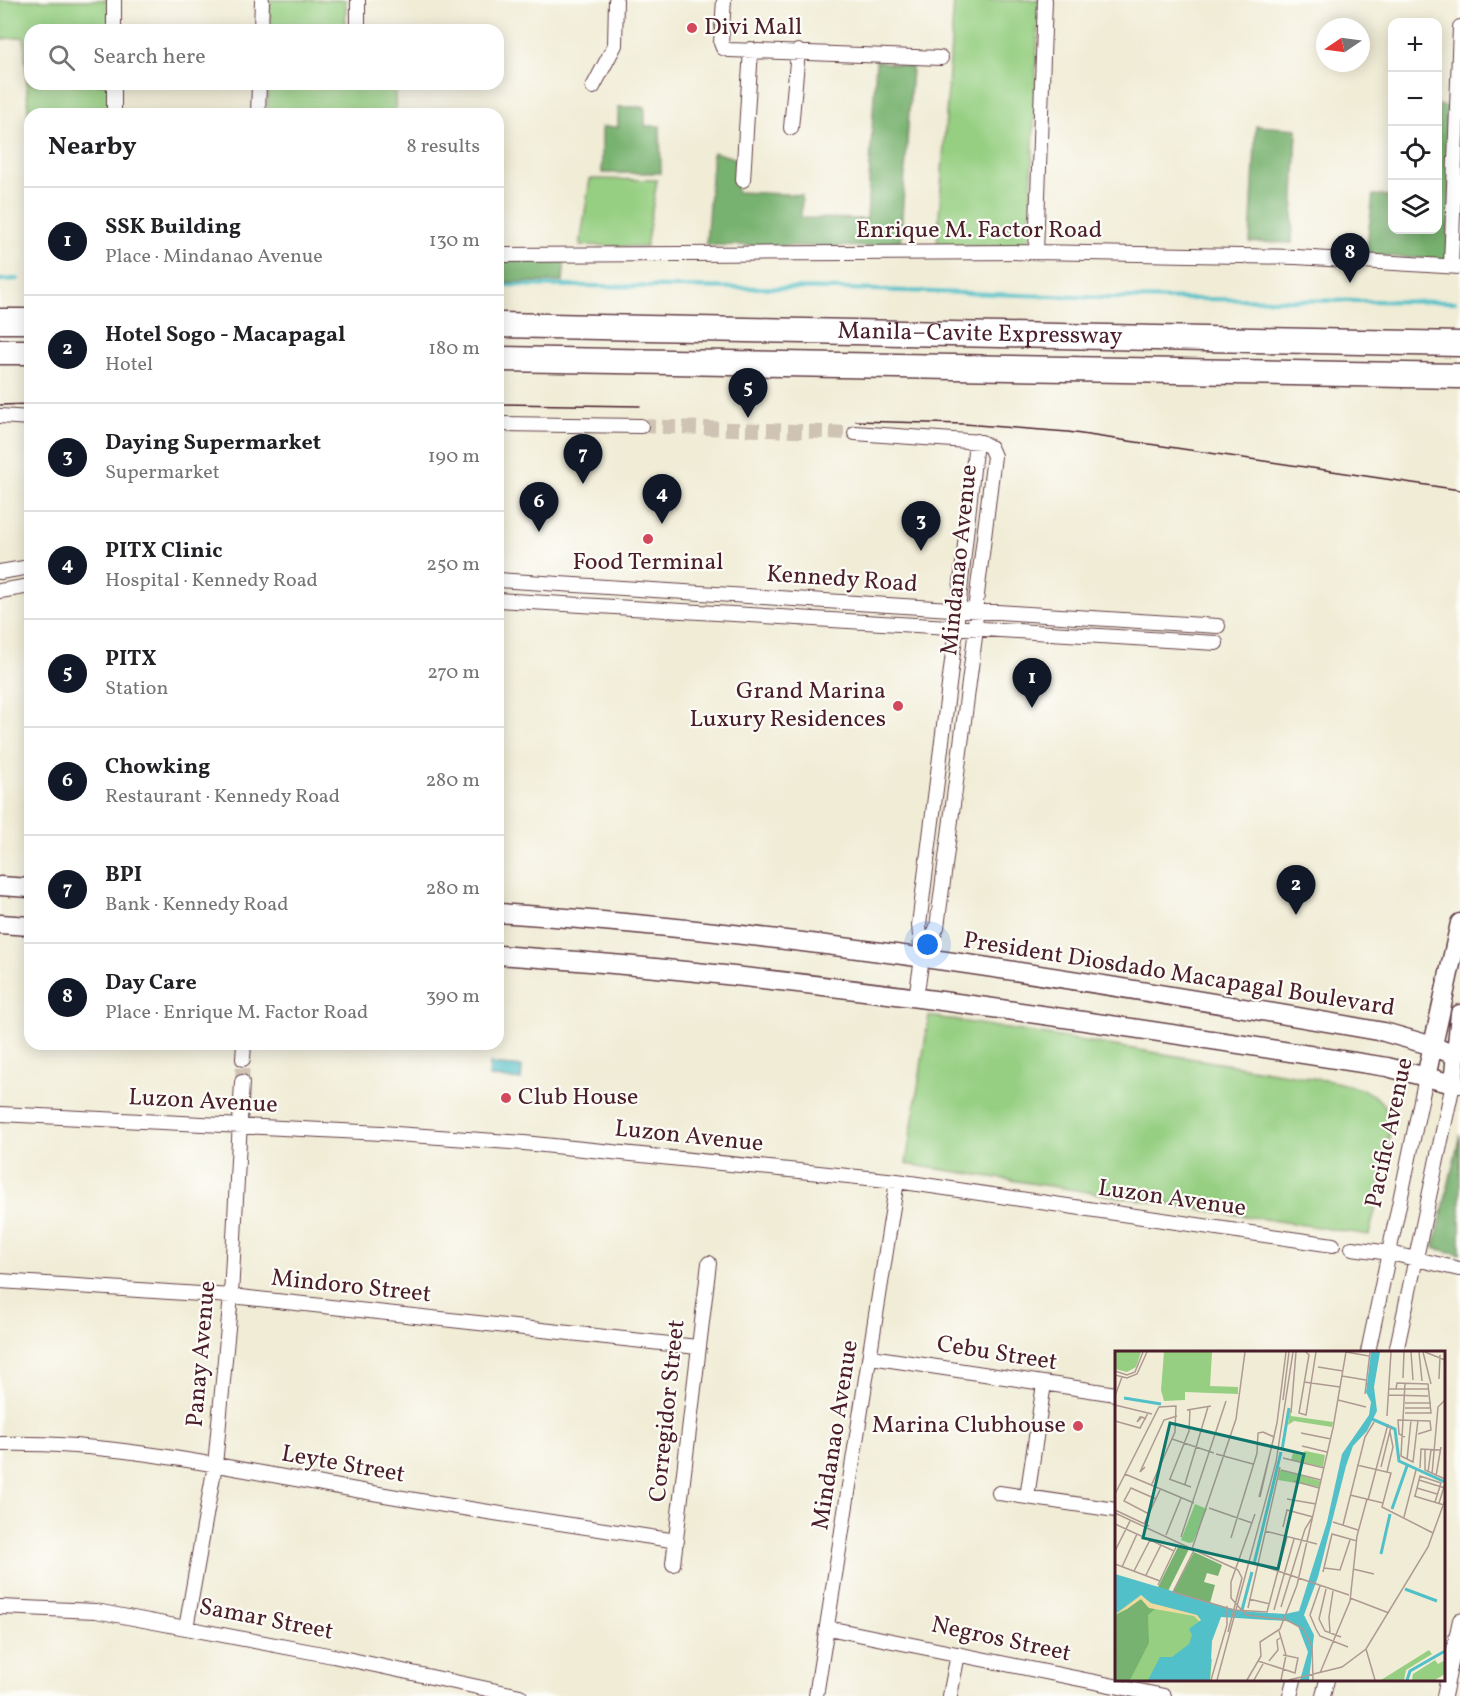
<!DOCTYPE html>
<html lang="en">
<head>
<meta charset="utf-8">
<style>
  :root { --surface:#fff; --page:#f2f2f2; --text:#202124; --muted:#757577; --line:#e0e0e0; --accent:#111827 }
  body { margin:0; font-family:Vollkorn,serif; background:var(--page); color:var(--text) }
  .controls { position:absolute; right:18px; top:18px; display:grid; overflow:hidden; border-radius:12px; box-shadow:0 3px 15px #0003 }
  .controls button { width:54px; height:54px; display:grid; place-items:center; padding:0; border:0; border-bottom:2px solid var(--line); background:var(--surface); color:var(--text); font:30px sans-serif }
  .compass { position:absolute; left:1316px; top:18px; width:54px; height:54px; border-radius:50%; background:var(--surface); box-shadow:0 3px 15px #0003; rotate:257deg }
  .you { position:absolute; left:928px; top:945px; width:21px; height:21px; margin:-15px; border:4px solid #fff; border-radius:50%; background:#1a73e8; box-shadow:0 0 0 9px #1a73e833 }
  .badge { display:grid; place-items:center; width:39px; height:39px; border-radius:50%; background:var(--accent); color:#fff; font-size:20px; font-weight:700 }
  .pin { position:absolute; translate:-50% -50px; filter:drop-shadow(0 2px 3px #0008) }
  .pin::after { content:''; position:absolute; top:32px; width:21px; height:18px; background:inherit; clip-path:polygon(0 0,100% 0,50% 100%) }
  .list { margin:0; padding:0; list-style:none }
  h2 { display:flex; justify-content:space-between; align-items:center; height:78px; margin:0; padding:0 24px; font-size:26px }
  h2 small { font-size:20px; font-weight:400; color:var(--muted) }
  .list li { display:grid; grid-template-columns:39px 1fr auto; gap:18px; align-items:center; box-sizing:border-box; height:108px; padding:0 24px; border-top:2px solid var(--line) }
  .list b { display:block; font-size:22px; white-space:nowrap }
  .list p { margin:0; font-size:20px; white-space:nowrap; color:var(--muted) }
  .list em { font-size:20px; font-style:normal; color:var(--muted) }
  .icon { flex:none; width:33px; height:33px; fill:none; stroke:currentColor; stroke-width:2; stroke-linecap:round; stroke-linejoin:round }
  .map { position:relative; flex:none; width:1460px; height:1696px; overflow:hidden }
  .search { position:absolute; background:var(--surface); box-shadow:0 3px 15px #0003; left:24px; top:24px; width:480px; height:66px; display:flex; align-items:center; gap:15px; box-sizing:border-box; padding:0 21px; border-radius:18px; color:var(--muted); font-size:22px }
  .panel { position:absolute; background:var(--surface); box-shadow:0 3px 15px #0003; left:24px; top:108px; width:480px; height:942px; border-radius:18px }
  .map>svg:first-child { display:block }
  .green { fill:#96cf82; stroke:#707756; stroke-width:1.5 }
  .forest { fill:#78b270; stroke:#61684e; stroke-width:1.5 }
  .water { fill:#52c0c8; stroke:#4e707a; stroke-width:1.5 }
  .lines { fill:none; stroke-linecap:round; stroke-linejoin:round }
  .stream { stroke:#52c0c8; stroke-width:4 }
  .street-tunnel { stroke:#cfc3b4; stroke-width:14; stroke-dasharray:14 7; stroke-linecap:butt }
  .street-casing { stroke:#633e45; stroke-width:16 }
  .secondary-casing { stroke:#633e45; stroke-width:21 }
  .highway-casing { stroke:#633e45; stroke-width:27 }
  .street { stroke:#fff; stroke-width:14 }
  .secondary { stroke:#fff; stroke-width:18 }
  .highway { stroke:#fff; stroke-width:24 }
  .tram { stroke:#4a1f2b; stroke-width:1.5 }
  .poi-dot { fill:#d1495b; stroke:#fdfcf7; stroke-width:2 }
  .labels { text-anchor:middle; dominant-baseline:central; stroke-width:4.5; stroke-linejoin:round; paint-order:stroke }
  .poi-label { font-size:24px; fill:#4a1f2b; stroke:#fdfcf7; text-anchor:start }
  .street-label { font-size:24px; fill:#4a1f2b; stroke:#fdfcf7 }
  .inset-river { fill:none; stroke:#52c0c8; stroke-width:3 }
  .inset-road { fill:none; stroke:#ae9a92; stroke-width:1.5 }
  .view { fill:#0f766e; fill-opacity:0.15; stroke:#0f766e; stroke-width:3 }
  .inset-edge { fill:none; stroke:#4a1f2b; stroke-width:3 }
</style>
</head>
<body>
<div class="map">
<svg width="1460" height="1696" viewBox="0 0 1460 1696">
  <rect width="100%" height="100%" fill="#fdfcf7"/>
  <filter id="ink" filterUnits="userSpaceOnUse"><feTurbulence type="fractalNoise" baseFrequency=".0167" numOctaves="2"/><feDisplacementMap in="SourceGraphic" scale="12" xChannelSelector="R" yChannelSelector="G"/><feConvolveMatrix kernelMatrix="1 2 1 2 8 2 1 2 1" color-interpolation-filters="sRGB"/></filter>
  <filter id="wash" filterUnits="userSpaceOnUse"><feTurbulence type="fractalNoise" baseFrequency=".008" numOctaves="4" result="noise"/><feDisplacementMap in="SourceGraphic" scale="24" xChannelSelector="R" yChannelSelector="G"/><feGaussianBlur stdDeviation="1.35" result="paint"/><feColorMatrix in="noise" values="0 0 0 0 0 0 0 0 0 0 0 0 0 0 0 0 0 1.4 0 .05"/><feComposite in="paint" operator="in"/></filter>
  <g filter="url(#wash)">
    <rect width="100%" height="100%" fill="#f0ecd6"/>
    <path class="green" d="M0,0H109L110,30H30V84H112L113,114H30V140L24,37L2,39Z
      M270,0H346L345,30H269Z
      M954,0H1039L1029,247L937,246Z
      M268,84H395V114H267Z
      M590,179L657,180L646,247L580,245Z
      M929,1016L1336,1082C1354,1087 1378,1091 1387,1111C1397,1131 1375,1209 1369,1235L906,1164Z"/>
    <path class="forest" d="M876,61L912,67L900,247L706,245L713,152L738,159L737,192L802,195L801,218L867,219Z
      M1438,105L1454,108L1447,260L1366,255L1373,195L1392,196V230H1438Z
      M618,107H645V126H660L661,173H602V127H618Z
      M1256,126L1297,129L1292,243L1250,242Z
      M498,255L565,256L563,282H498Z
      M1460,1135V1254L1434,1248Z"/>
    <path class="water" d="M490,1064L522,1067L521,1080L489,1077Z"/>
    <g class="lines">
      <path class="stream" d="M0,280L18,279
        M498,285L848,289L1109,298L1455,302"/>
    </g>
  </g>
  <g filter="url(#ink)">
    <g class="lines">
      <path class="street-tunnel" d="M641,426L855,433
        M242,1082L243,1059"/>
      <g class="street-casing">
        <path id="street" d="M724,0L721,43L723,48L729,50L941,58
          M114,30V0
          M261,30L262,0
          M358,30V0
          M593,87L615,45L616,0
          M114,114V84
          M258,114L259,84
          M791,128L798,51
          M743,180L751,49
          M1036,252L1045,0
          M498,255L1036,252L1296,257L1460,267
          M1451,266L1460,27
          M0,416L30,418
          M498,424L641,426
          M855,433L981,442L990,447L994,456L975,611L976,629L937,927L922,959
          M0,572L30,567
          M498,580L1218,626
          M0,591L30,586
          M498,600L1216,643
          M916,997L922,959L919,925L956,629L976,441
          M243,1059L244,1044
          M0,1114L382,1133L524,1143L897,1181L1333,1245
          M1352,1248L1390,1253L1459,1269
          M0,1281L231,1296L697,1347
          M1368,1352L1426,1077
          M1396,1352L1453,1084L1460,1086
          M871,1357L1116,1394
          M0,1444C111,1441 235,1469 345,1488C455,1508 566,1524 677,1541
          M999,1493L1116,1510
          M1027,1497L1044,1384
          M673,1564L709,1263
          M0,1607L96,1611L333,1656L520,1696
          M186,1628L215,1465L231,1296L242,1082
          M828,1628L1164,1696
          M816,1696L897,1181
          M950,1696L958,1654
          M1290,1696L1294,1680
          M1323,1696L1327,1680
          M1444,1696L1460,1620"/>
      </g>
      <g class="secondary-casing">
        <path id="secondary" d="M0,886L30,888
          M498,913C795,932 1091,981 1384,1032L1433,1046L1456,1056
          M0,924L30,926
          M498,955C796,975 1092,1021 1387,1067L1453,1084L1460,1014
          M1426,1077L1460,923"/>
      </g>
      <g class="highway-casing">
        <g id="highway">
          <path d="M0,321H30"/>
          <path id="s1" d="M498,325L1460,344"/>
          <path d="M0,352H30"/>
          <path d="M498,359L1460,376"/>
        </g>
      </g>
      <use href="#street" class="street"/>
      <use href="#secondary" class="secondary"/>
      <use href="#highway" class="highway"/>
      <path class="tram" d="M498,404L640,406
        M0,405L30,404
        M856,421L964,424L1068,432L1460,490"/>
    </g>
  </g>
  <g class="poi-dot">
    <circle cx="692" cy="28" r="6"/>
    <circle cx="648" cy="539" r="6"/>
    <circle cx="898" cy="706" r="6"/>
    <circle cx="506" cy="1098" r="6"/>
    <circle cx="1078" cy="1426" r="6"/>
  </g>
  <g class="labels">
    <g class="poi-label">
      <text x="704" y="28">Divi Mall</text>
      <text x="648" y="563" text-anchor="middle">Food Terminal</text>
      <text x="886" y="692" text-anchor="end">Grand Marina<tspan x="886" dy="28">Luxury Residences</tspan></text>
      <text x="518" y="1098">Club House</text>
      <text x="1066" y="1426" text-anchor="end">Marina Clubhouse</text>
    </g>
    <g class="street-label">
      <text x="979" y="231">Enrique M. Factor Road</text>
      <text stroke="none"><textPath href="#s1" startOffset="482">Manila–Cavite Expressway</textPath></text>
      <text transform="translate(960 560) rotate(-84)">Mindanao Avenue</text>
      <text transform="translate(842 580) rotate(4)">Kennedy Road</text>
      <text transform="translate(1179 975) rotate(9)">President Diosdado Macapagal Boulevard</text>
      <text transform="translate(203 1102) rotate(3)">Luzon Avenue</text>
      <text transform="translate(1390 1133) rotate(-78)">Pacific Avenue</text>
      <text transform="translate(689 1137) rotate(6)">Luzon Avenue</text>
      <text transform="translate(1172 1199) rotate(8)">Luzon Avenue</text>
      <text transform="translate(351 1287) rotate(6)">Mindoro Street</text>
      <text transform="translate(202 1354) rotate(-85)">Panay Avenue</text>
      <text transform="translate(997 1354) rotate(9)">Cebu Street</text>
      <text transform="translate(668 1411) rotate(-84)">Corregidor Street</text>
      <text transform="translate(836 1435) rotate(-81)">Mindanao Avenue</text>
      <text transform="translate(343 1465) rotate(10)">Leyte Street</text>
      <text transform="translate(266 1620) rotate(11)">Samar Street</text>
      <text transform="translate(1001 1640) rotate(12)">Negros Street</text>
    </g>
  </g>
  <g transform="translate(1115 1351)">
    <rect width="330" height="330" fill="#f0ecd6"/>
    <path d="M0,1H26L21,16L12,21L0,18ZM49,1H97L95,35L123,36V43L70,41V49L49,50L46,39ZM175,57L176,65L218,71L217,76L179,70L173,74ZM190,100L210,104L208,116L176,109L178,102L186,104ZM165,119L206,130L204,136L163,129ZM80,153L92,158L78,191L74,192L66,189ZM24,245L88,265L86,304L97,308L95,329H0V263ZM314,299L317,303L291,319L289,329H266ZM320,309L323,313L330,309V323L320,329H297L298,323Z" fill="#96cf82"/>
    <path d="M64,194L74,198L53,240L43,236ZM79,201L107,214L103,225L92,222L89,231L100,234L95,252L58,241ZM26,248L33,256L41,257L33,264L34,292L15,329H0V264Z" fill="#78b270"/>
    <path d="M26,244L36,252L81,263L86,267V272L79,265L34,257L26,248L12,258L0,264Z" fill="#eeda9e"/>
    <path d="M256,1H265L259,36L262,60L252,80L238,95L231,115L203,226L189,264L199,284L194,329H185L193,301L183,275L171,270L106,266L97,290L95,329H33L45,306H57L74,293L77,284L74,278L86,269L82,264L36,252L26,244L0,263V223L124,260L170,263L184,260L212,171L227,103L254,64L256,51L251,41Z" fill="#52c0c8"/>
    <path class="inset-river" d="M9,47L46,53M257,68L280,78L284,110L330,131M167,99L174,57M277,158L292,115M266,203L275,163M139,213L166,101M290,238L322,250M127,259L137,221M292,329L295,320L330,300"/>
    <path class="inset-road" d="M191,1L194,4L184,62L191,64L201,1M231,1L254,5M296,1L298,29M304,1L307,30M308,1L316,33M310,1L330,9M203,16L228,20M0,20L12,24L20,21L28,1M0,24L12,27L22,23L32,1M227,25L251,29M288,27L289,1M324,28L325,4M189,31L225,36M290,32L286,105L298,111L303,69M273,38H314M281,38L282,32L313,33L316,62H290M250,43L255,1M273,44L313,45M0,45L7,26M168,49L174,1M223,49L251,56M290,52H316M0,54L37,63M290,57H316M72,59L96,55M176,62L181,1M272,65L276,1M27,66L22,71L25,66H27L31,68M0,70L25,77L33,62M186,82L216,88M290,86L284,83L283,69L315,70L316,79L303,83M57,88L99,102M187,95L212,101M310,98V119L330,128M101,103L138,113M168,107L209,117M292,109L296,69M242,114L276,122L267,156L318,182M30,116L25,121L49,69L62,65M266,116L276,76M305,117L306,98L325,99M166,119L206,129M272,121L278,96L275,81M313,121L316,99M10,123L79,152M317,123L323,56L330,49M321,125L326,96M54,128L76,136M55,128L74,80L75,58M304,129L330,137M179,130L204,137M70,133L93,56M302,137L322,143M0,143L44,56L61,55L60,81L36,135M235,144L268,152M299,145L329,154M300,145L305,125L326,132L320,151M144,146L159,86L148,81M145,146L162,72L171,1M172,148L201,153M253,149L273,73M324,152L330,133M94,157L137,172M0,159L34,175M0,162L77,198M34,163L9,150L16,137L41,148M140,163L116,231V247L131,264L172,269L188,278L197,295L198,329M289,166L301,119M218,171L243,179M0,173L59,200M29,173L45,139M228,174L250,86L259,71M168,176L172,159L198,166M150,180L202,193M51,184L66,147M66,186L111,50M116,187L142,102L143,82L148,81M79,199L58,241L119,259L152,261L172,186M0,200L15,170M0,213L45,230M142,213L234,244M7,216L22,183M209,217L225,219L235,189M238,218L259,223M123,219L77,198L121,68L130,1M19,220L35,189M208,221L217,183L242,190M31,224L46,194M43,234L61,196M205,235L195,264L201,278L205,285L233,296M211,238L204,268L210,280L226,286M235,247L274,262M134,248L155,253M166,256L190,178L197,167M133,257L165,116M159,259L179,188M164,280L171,304L166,329M113,281L127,227L123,219M215,282L214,266L218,240M251,298L260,329M143,310L180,322L183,307L168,304M154,310L163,299L162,289L165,287M205,322L235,250L242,185L252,148M96,329L112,274V255M102,329L161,111L178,1M132,329L146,305L145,291L165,278L182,234L218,77L231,1M139,329L148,313M174,329L227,316L251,298L313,196L330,149"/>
    <path class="view" d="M55,72L189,103L163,218L28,187Z"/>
    <rect width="330" height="330" class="inset-edge"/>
  </g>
</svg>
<div class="controls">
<button>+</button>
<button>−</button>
<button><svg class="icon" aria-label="locate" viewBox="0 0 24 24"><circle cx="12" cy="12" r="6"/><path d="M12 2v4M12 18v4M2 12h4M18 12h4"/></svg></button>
<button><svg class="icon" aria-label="layers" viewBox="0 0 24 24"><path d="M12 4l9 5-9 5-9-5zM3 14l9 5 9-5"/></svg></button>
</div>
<svg class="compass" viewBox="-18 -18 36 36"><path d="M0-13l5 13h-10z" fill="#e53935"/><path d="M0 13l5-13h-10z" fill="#757577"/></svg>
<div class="you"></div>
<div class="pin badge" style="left:1032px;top:708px">1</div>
<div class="pin badge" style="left:1296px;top:915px">2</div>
<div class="pin badge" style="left:921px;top:551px">3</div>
<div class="pin badge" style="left:662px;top:524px">4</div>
<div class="pin badge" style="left:748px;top:418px">5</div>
<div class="pin badge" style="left:539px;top:532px">6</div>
<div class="pin badge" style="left:583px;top:484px">7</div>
<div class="pin badge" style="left:1350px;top:283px">8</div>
<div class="search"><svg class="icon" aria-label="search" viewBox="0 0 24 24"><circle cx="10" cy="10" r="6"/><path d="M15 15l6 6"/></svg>Search here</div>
<section class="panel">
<h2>Nearby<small>8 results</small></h2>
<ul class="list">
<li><span class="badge">1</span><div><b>SSK Building</b><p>Place · Mindanao Avenue</p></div><em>130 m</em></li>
<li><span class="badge">2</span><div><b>Hotel Sogo - Macapagal</b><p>Hotel</p></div><em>180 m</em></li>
<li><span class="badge">3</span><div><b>Daying Supermarket</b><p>Supermarket</p></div><em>190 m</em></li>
<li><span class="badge">4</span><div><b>PITX Clinic</b><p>Hospital · Kennedy Road</p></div><em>250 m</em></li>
<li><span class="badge">5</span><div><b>PITX</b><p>Station</p></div><em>270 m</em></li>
<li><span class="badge">6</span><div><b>Chowking</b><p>Restaurant · Kennedy Road</p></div><em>280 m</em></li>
<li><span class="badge">7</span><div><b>BPI</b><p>Bank · Kennedy Road</p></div><em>280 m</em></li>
<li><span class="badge">8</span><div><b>Day Care</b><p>Place · Enrique M. Factor Road</p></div><em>390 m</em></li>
</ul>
</section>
</div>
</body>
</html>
